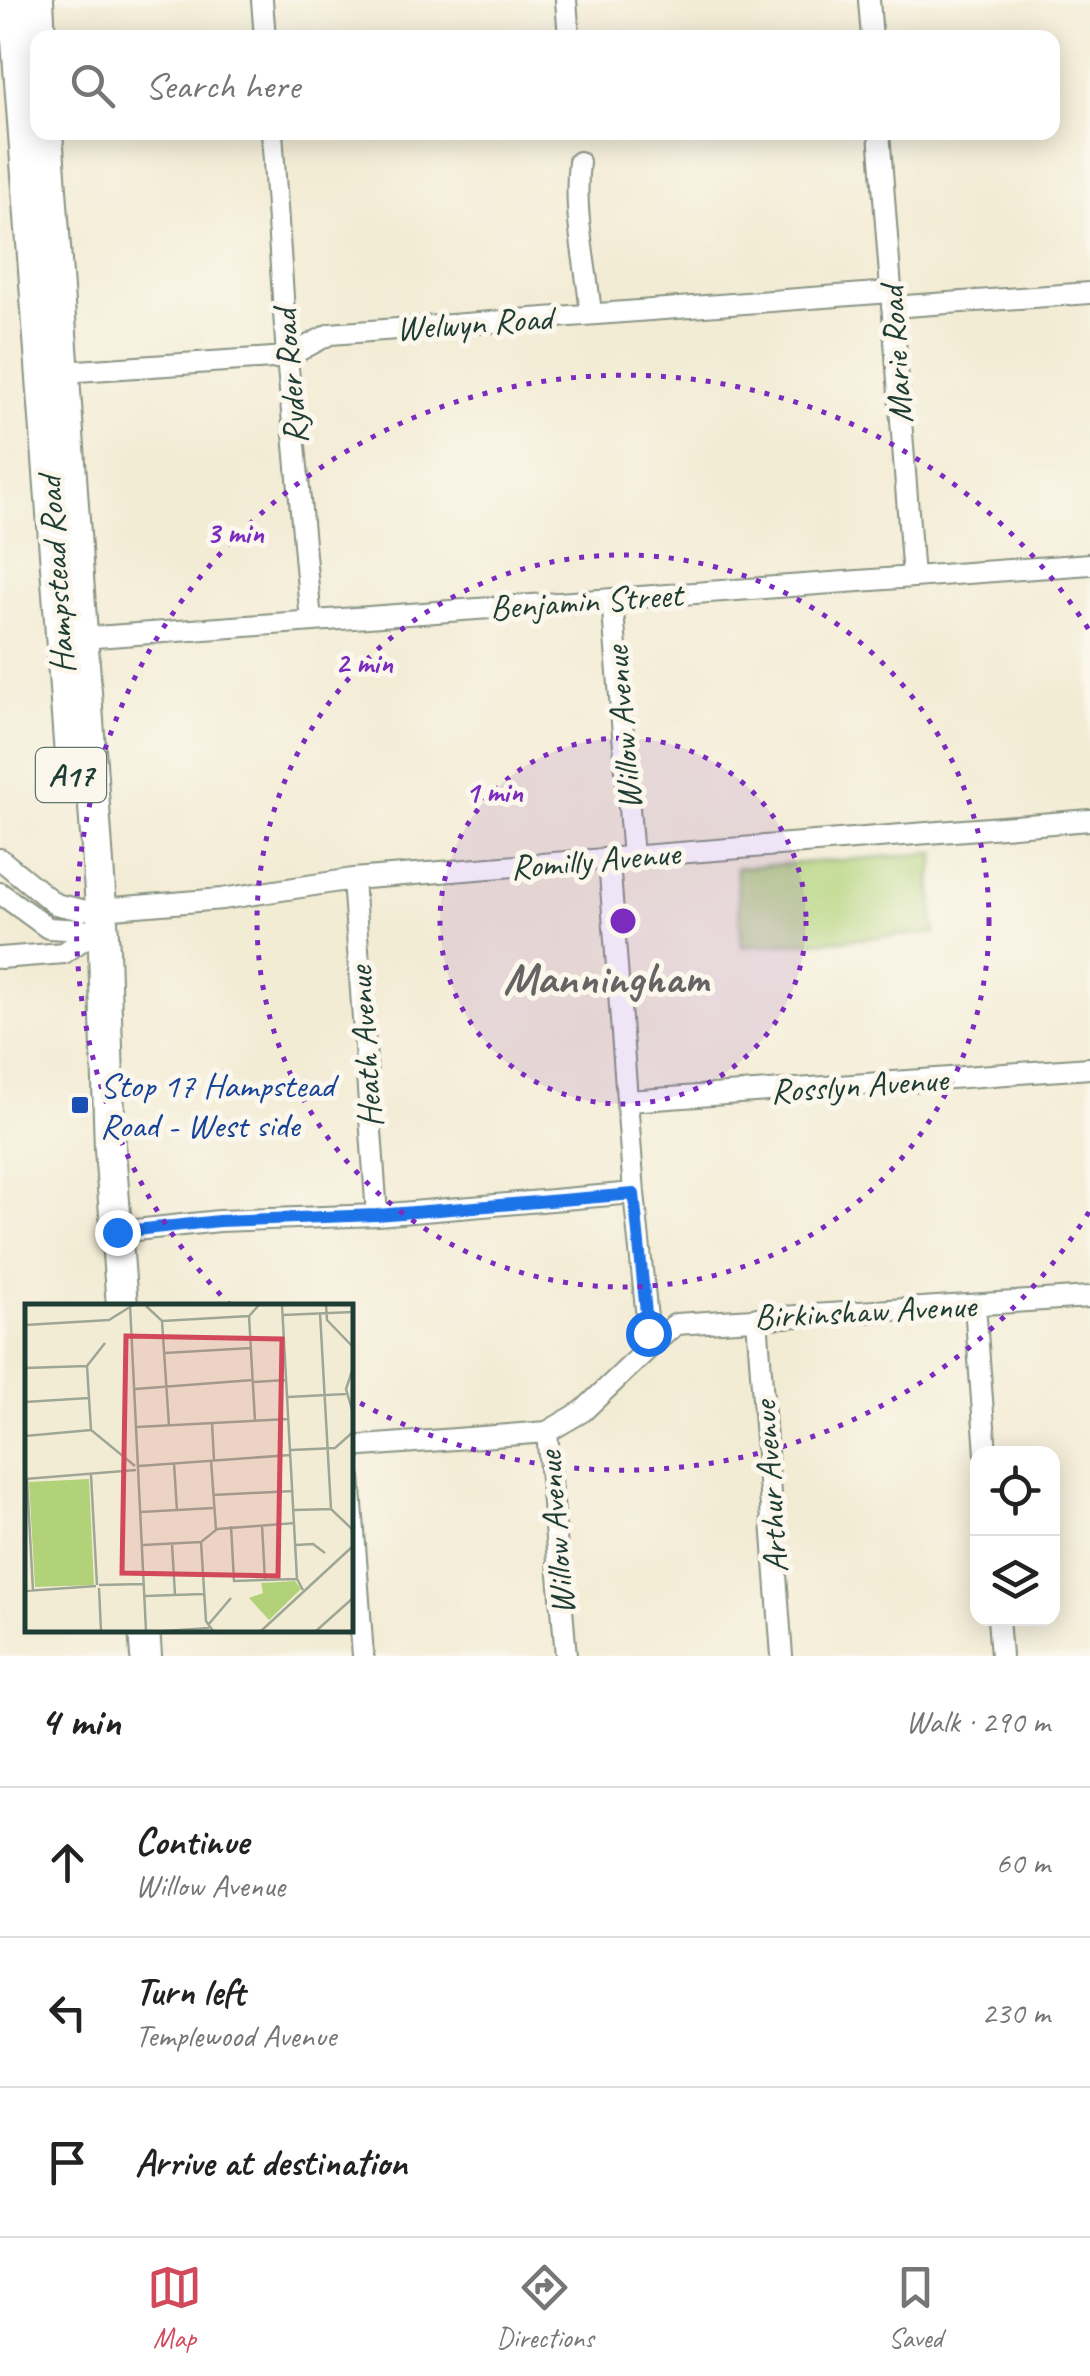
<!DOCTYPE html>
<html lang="en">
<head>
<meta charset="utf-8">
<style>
  :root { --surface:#fff; --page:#f2f2f2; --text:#222; --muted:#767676; --line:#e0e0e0; --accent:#d1495b }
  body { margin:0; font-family:Caveat,sans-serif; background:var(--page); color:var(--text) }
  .controls { position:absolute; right:30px; bottom:30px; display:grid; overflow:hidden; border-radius:20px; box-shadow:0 5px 25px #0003 }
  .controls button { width:90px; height:90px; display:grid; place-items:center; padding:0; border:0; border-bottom:2px solid var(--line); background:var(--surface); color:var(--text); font:50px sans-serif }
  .stop { position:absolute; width:30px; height:30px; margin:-22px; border:8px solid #1a73e8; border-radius:50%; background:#fff }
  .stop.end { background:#1a73e8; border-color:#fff; box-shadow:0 2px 10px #0008 }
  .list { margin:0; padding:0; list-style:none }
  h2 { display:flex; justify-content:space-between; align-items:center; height:130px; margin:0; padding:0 40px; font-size:42px }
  h2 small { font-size:32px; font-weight:400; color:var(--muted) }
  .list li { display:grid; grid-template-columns:65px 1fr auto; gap:30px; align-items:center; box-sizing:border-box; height:150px; padding:0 40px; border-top:2px solid var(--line) }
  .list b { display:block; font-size:38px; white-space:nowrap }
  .list p { margin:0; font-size:32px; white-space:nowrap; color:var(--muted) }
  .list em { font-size:32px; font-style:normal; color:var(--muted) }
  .icon { flex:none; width:55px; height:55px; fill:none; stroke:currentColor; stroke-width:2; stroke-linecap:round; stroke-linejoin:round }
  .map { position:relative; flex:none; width:1090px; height:1656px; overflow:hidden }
  .search { position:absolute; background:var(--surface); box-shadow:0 5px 25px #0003; left:30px; right:30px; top:30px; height:110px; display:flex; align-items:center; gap:25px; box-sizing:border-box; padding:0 35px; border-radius:20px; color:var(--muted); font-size:38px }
  .sheet { height:580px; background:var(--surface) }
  nav { display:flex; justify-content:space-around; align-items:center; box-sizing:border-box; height:140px; border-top:2px solid var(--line); background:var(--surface); font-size:28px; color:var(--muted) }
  nav a { display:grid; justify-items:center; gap:5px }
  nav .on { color:var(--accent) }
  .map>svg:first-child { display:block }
  .green { fill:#b1d279; stroke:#688856; stroke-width:2.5 }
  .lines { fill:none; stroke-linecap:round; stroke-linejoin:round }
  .minor-casing { stroke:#899484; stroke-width:24 }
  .highway-casing { stroke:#899484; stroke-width:34 }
  .minor { stroke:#fff; stroke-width:20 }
  .highway { stroke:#fff; stroke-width:30 }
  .route { stroke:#1a73e8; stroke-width:12 }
  .ring { fill:none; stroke:#7b2cbf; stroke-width:5; stroke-dasharray:5 10 }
  .transit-dot { fill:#1a4fb4; stroke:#fbf7ec; stroke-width:4 }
  .labels { text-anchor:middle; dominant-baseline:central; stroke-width:10; stroke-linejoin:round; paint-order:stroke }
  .shield { fill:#fbf7ec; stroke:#61756b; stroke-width:2.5 }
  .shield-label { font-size:32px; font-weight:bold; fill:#1f3d34 }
  .street-label { font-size:35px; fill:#1f3d34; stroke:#fbf7ec }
  .transit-label { font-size:35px; fill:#164399; stroke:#fbf7ec; text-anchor:start }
  .district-label { font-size:45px; font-weight:bold; fill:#656465; stroke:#fbf7ec }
  .inset-road { fill:none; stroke:#9ea695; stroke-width:2.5 }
  .view { fill:#d1495b; fill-opacity:0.15; stroke:#d1495b; stroke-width:5 }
  .inset-edge { fill:none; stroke:#1f3d34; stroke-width:5 }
  .centre { fill:#7b2cbf; stroke:#fbf7ec; stroke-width:5 }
  .ring-label { font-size:30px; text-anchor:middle; font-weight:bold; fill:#7b2cbf; stroke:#fbf7ec; stroke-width:10; stroke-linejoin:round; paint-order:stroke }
</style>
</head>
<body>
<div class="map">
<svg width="1090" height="1656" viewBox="0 0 1090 1656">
  <rect width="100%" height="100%" fill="#fbf7ec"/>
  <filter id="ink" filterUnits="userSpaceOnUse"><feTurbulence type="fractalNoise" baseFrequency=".01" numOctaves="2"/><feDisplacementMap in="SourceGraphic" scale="20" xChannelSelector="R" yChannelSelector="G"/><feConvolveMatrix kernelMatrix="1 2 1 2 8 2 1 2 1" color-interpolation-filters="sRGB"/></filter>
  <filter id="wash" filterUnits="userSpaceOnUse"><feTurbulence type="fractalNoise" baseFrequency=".0048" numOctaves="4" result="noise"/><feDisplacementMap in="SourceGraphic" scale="40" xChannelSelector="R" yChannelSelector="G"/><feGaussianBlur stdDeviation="2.25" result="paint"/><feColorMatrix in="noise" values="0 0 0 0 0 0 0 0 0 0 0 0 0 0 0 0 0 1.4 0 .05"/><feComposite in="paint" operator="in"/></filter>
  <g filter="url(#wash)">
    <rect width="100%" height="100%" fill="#f3ecd5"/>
    <path class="green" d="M936,853L931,881L935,933L742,947L736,868Z"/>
  </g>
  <g filter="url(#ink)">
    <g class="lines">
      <g class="minor-casing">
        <path id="minor" d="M262,0L265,38
          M566,0L569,38
          M869,0L872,38
          M272,132L287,357L311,621
          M879,132L913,577
          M579,162C573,214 586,262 591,314
          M892,307L1090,293
          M63,372L287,357L330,334L891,292
          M612,599L633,857
          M82,638L1090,564
          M0,859L55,904L82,910
          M353,879L377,1215
          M0,893L48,928L83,930
          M101,909L222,899L353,879L1090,820
          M0,958L64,953L85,938
          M628,1101L1090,1068
          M117,1232L219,1221L377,1215L634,1193
          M975,1305L986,1454
          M757,1318L782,1656
          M650,1347L676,1324L1090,1297
          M350,1447L547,1432
          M350,1476L363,1656
          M998,1618L1001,1656
          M566,1656L547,1432L583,1411L650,1347L634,1193L609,860"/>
      </g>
      <g class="highway-casing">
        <path id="highway" d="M14,0L71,769
          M38,0L40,38
          M47,132L104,950L110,1149L122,1306
          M144,1628L146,1656"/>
      </g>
      <use href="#minor" class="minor"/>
      <use href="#highway" class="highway"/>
    </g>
  </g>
  <g class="lines" filter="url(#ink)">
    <path class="route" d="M117,1232L219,1221L377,1215L634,1194L648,1333"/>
  </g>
  <circle cx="623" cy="921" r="183" fill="#7b2cbf" fill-opacity=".12"/>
  <g class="ring">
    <circle cx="623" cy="921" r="183"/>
    <circle cx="623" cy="921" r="366"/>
    <path d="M1089 1212A549 549 0 0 1 353 1399M231 1306A549 549 0 1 1 1089 630"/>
  </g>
  <rect class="transit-dot" x="70" y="1095" width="20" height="20" rx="5"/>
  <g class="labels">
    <rect class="shield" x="36" y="748" width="70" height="54" rx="8"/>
    <g class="shield-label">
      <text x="71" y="775">A17</text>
    </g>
    <g class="street-label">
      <text transform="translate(474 323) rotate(-4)">Welwyn Road</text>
      <text transform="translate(896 355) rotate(-94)">Marie Road</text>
      <text transform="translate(290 377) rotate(-95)">Ryder Road</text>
      <text transform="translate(56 575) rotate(-94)">Hampstead Road</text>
      <text transform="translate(586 601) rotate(-4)">Benjamin Street</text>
      <text transform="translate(623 728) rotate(-95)">Willow Avenue</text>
      <text transform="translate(595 860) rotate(-5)">Romilly Avenue</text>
      <text transform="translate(365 1047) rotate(-94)">Heath Avenue</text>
      <text transform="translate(859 1085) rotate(-4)">Rosslyn Avenue</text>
      <text transform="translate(865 1311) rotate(-3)">Birkinshaw Avenue</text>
      <text transform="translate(770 1487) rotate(-94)">Arthur Avenue</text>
      <text transform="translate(556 1533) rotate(-95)">Willow Avenue</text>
    </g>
    <g class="transit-label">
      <text x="100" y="1085">Stop 17 Hampstead<tspan x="100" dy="40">Road - West side</tspan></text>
    </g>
    <g class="district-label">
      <text x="606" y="978">Manningham</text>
    </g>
  </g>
  <g transform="translate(25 1304)">
    <rect width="328" height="328" fill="#f3ecd5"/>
    <path d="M64,175L69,281L10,283L4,178ZM270,277L276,285L244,316L224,294L238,289L236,279Z" fill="#b1d279"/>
    <path class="inset-road" d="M105,1L121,327M257,1L272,275L278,286M301,1L302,16L328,43M121,2L137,17L224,12L234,1M295,9L306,205M258,11L328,8M224,12L230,117M137,17L144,122M0,21L84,16L108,1M80,39L62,62L66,126L110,162M140,49L226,44M0,64L62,62M328,64L321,85L328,109M228,78L261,76M110,85L228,76M263,93L321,90M0,98L64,94M187,119L189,156M112,123L264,115M0,132L66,126M266,146L310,144L328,128M186,156L191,226L176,238L181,317L188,327M149,159L152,207M114,162L265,151M66,171L72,281M0,175L111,166M2,175L8,287M188,191L268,187M269,206L306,205L328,226M116,208L188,204M237,221L240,277M206,222L209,277L272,275M192,225L270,219M147,240L150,291M118,241L176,238M271,241L288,240L300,249M74,281L118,280M74,284L76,327M0,287L71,282M120,292L179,290M183,321L206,294M140,327L184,324M236,327L328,242M291,327L328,294"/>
    <path class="view" d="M101,32L257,35L253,272L97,269Z"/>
    <rect width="328" height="328" class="inset-edge"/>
  </g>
  <circle cx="623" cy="921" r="15" class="centre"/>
  <g class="ring-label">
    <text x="235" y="543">3 min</text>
    <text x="364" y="673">2 min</text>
    <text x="494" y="802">1 min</text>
  </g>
</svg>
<div class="controls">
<button><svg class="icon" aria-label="locate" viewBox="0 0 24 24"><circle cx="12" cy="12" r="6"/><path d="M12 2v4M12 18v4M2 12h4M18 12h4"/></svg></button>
<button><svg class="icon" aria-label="layers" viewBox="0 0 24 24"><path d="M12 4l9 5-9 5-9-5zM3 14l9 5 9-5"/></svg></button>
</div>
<div class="stop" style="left:648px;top:1333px"></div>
<div class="stop end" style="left:117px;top:1232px"></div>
<div class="search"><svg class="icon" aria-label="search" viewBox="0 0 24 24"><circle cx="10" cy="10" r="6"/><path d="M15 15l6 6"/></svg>Search here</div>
</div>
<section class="sheet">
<h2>4 min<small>Walk · 290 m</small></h2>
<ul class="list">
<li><svg class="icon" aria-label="ahead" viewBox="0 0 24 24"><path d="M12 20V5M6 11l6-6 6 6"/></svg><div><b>Continue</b><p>Willow Avenue</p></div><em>60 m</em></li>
<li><svg class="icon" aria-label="left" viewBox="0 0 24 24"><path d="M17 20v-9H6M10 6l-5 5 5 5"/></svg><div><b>Turn left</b><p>Templewood Avenue</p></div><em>230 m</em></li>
<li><svg class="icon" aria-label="arrive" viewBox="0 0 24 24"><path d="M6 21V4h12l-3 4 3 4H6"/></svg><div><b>Arrive at destination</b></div></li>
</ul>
</section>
<nav>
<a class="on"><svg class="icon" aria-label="map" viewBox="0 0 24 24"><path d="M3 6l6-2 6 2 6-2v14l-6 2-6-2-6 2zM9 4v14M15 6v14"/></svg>Map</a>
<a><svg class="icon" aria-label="directions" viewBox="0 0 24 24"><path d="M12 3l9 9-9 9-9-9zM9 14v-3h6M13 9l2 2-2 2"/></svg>Directions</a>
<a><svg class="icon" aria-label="saved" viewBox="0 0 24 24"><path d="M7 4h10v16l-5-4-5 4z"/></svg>Saved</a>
</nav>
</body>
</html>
